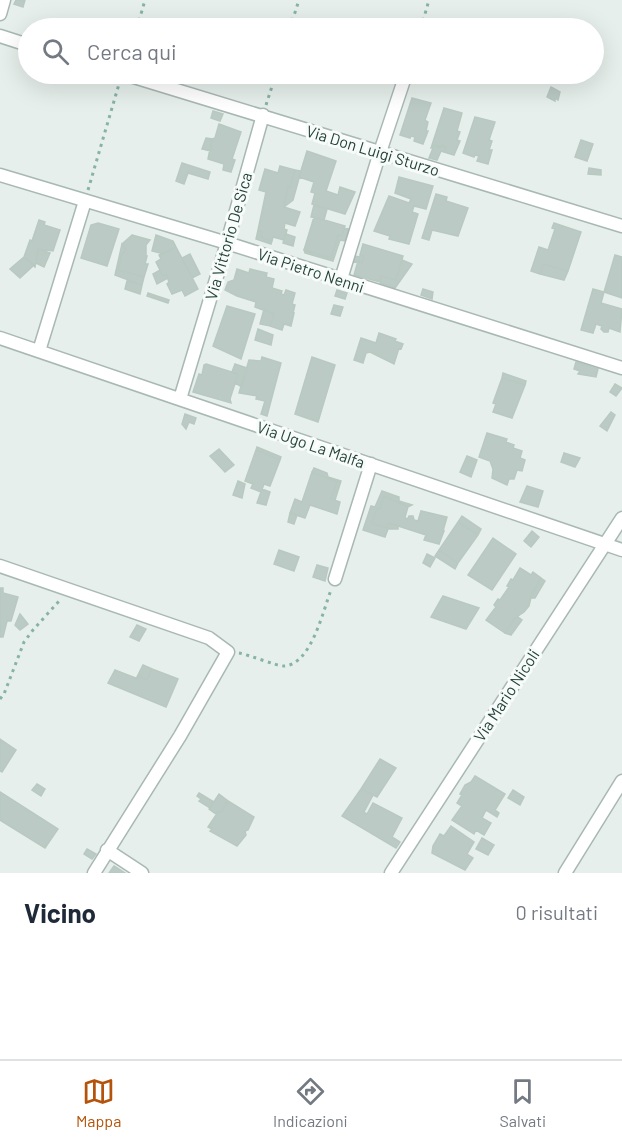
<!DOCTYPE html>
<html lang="it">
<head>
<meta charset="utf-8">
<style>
  :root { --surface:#fff; --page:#f2f2f3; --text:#1f2937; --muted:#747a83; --line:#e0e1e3; --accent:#b45309 }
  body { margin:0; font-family:Barlow,sans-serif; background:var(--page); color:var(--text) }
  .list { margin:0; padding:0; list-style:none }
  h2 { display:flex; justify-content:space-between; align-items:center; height:78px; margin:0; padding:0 24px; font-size:26px }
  h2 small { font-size:20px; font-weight:400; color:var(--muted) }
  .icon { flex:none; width:33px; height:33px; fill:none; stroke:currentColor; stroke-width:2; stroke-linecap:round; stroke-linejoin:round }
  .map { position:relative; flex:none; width:622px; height:873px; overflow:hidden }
  .search { position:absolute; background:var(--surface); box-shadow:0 6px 24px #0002; left:18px; right:18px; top:18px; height:66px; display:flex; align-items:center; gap:15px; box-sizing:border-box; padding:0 21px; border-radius:33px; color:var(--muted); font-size:22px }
  .sheet { height:186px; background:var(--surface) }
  nav { display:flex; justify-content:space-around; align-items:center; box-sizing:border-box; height:84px; border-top:2px solid var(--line); background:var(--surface); font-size:16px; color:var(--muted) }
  nav a { display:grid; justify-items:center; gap:3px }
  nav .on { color:var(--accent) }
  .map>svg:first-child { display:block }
  .building { fill:#bbcac4; stroke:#b8c9c2; stroke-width:1.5 }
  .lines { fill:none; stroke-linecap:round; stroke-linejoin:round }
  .street-casing { stroke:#a8b8b2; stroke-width:15 }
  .path { stroke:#86b3a5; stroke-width:3; stroke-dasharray:3 4.5; stroke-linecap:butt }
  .street { stroke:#fff; stroke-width:12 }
  .labels { text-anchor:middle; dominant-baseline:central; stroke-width:6; stroke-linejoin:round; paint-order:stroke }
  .street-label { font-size:16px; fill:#24423a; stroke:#f7fbf9 }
</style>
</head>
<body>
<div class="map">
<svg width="622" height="873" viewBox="0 0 622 873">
  <rect width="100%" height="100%" fill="#e6efeb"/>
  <path class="building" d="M16,0H25L23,7L14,4Z
    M551,87L560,92L558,100L555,98V101L547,97Z
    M412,98L431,103L425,120L428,122L426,131H428L423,144L414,141L415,137L411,136L410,138L400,135Z
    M444,108L462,113L457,131L460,132L457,140L460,141L454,155L444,152L446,147L442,145L441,148L432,145Z
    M213,111L223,114L220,121L211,118Z
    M475,117L495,122L489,140L492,141L489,150H492L488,164L477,161L479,156L475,155L474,157L463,153Z
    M219,124L241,132L232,159L235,160L231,172L223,170L224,164L208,159L212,139L215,138Z
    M206,138L212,139L211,151L202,149Z
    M581,140L593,144L587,161L575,157Z
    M432,145L446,147L444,152L441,151L437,160L429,158L433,148H431Z
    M307,151L336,161L326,191L338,195L340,187L355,192L345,214L312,204L315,193L311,192L314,182L299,177Z
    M182,163L210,172L208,179L188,173L184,184L176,181Z
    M280,166L295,170L290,187L288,186L284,207L300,212L295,226L285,223L284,229L287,230L284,240L273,237L272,241L261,237L262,232L258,230L266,192L259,190L265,169L278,173Z
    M589,168L601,170V175L588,174Z
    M295,170L301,171L293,200L284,207L288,186L290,187Z
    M399,177L433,186L426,209L414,206L412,212L418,214L409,244L389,239L390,236L374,231L389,196L409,203L411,199L395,193Z
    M436,194L447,197L446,201L468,208L458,236L432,230L429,240L422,238Z
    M314,205L327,209L324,220L311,217Z
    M314,217L345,226L342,236L338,235L331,258L304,250Z
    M39,220L45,222L44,225L60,230L53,251L38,249L35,267L24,257L30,240L32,241Z
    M98,223L119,229L107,266L81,258L91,225Z
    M554,223L581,232L568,271L543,264L540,274L531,271L539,247L548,250L555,229L552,228Z
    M344,228L349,229L345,241L340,240L333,261L305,253L304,250L331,258L338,235L342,236Z
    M258,230L262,232L261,237L272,241L271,244L256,239Z
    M286,234L295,237L293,246L283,243Z
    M132,235L150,240L146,245V256H147L145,264H148L144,277L118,270L123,252H125L126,249L122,244Z
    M156,235L173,241L176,247L164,254L152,251Z
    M122,244L126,249L125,252H123L118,270L144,277L142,285L115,275Z
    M363,244L403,256L396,280L381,276L380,282L354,275L358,261L362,263L364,256L360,255Z
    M176,247L198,289L185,296L182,290L172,294L167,284L169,282L166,274L163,276L156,262L161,259L159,255Z
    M38,249L50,253L44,267L36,263Z
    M190,254L200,274L192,278L182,258Z
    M360,255L364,256L362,263L353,262L355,256L360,257Z
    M615,255L622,257V298L604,292Z
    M24,257L34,265L20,278L10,269Z
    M402,260L412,264L395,288L380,283L381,276L396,280Z
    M543,264L568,271L564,280L540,274Z
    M237,269L249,273L250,269L267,273L266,277L274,279L272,288L282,291L281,294L284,295L286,290L295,293L292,304L295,305L293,313H294L291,326L284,324L282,330L270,326L274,314L255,307L256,302L237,296L225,290L228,282L234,280Z
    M160,270L163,276L166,274L168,278L157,284L153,274Z
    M127,281L142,285L140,294L125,289Z
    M423,289L433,292L432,299L421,295Z
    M593,289L604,292L601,303L622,309L620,332L609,328L608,332H604L601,329L602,326L596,324L593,333L581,330Z
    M337,290L347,293L345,299L335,296Z
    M148,293L169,300L168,303L147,296Z
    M334,305L343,307L340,316L331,314Z
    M227,306L255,314L241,359L213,346Z
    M264,309L274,314L270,326L260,324Z
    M258,329L273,335L271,345L255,340Z
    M379,333L396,339L395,341L403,344L401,349L399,348L394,364L370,352L366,353L363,363L354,360L361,338L376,343Z
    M262,357L281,363L267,416L261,414L265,401L256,399L257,396L239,393L249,360L261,361Z
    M312,357L335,365L318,422L295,414Z
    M576,362L598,369L596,377L578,374L580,371L574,369Z
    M206,364L238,374L230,399L231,403L193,392L199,374L202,375L204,365Z
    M235,364L247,368L242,387L235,383L238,375L232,372Z
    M503,373L526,381L525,385L502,378Z
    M502,378L525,385L512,418L493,412L496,404L493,403Z
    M615,384L622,388L616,396L610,392Z
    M611,412L615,415L607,431L600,426Z
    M185,414L196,418L194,424L189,422L186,429L182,424Z
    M487,433L507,439L506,442L514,445L513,448L522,451L520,458L525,460L522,471L517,470L514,479H509L507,485L492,478L493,469L490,461L479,457Z
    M257,447L281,457L280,460L256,450Z
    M219,449L234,465L225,472L210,456Z
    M256,450L280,460L270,486L264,484L261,492L251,488L253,484L245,481Z
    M564,453L580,458L575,467L561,462Z
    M467,456L477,460L471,477L460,472Z
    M314,468L327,473L328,477L341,481L335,500L331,499L337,482L312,472Z
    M312,472L337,482L331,499L340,502L337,514L310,505L305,518L290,513L295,499L302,502Z
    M238,481L245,484L242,498L233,495Z
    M527,486L543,491L538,507L520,502Z
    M262,489L270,492L266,505L257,503Z
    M382,491L399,497V501L412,505L408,507L384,496L380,509L377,508L372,523L387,528L389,523L398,526V529H388L385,537L363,530L371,506L375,507Z
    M384,496L408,507L405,517L407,520L409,516H413L414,520L418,521L421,511L447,517L443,531H444L439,544L424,540L426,535L389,523L387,528L372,523L377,508L380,509Z
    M290,513L297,515L294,524L288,522Z
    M462,516L481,529L478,535L458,522Z
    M458,522L478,535L458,563L439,550Z
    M532,531L539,537L531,547L524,541Z
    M493,538L516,554L492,590L468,575Z
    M279,550L299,557L294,571L274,564Z
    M439,550L458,563L455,569L435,556Z
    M427,554L435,558L430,567L423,563Z
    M317,565L328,568L325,581L313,577Z
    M520,568L531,575L533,572L541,578L532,593L529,606L524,612L515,618L505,633L486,620L496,607L494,605L498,599L500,600L509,587L507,586L511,579L513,580Z
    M541,578L545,581L535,598H531Z
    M0,588H3V593L18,597L11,621H7L3,637H0Z
    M443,596L479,608L466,629L431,617Z
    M20,614L28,624L20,630L15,625Z
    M518,617L522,620L511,635L505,633L515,618Z
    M137,625L146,629L139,641L130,637Z
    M143,665L152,669L147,680L139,676L138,679H136Z
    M152,669L178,679L166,707L108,683L115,670L138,679L139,676L147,680Z
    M0,739L16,750L2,772L0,771Z
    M380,759L396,768L377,797L361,789Z
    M475,776L505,794L495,810L499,813L497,817L486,810L482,818L491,823L484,835L476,830L474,834L452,820L462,806L457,803L462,795L460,794L465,785L471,782Z
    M37,784L45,789L41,796L32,790Z
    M361,789L373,795L364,812L367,814L373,803L402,818L392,837L400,842L396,848L342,816Z
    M513,790L524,797L520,805L508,798Z
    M0,792L58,829L45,848L0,820Z
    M199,793L214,802L210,808L199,801L201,799L197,796Z
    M219,794L228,801L221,812H218L216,814L209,809Z
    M228,801L254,817L248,830L245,831L246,835L237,846L210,831L212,829L208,827L218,812H221Z
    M451,826L474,842L467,854L473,858L465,870L432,853L433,846L440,834L444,836Z
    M482,838L494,845L488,855L476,849Z
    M87,849L96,854L92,859L84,854Z
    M114,866L125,873H109Z"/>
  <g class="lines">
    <g class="street-casing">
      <path id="street" d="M0,14L4,0
        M0,36L28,45
        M124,74L622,226
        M0,175L227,243L622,368
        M341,279L380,152L406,74
        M0,338L622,550
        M39,351L85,201
        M180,399L227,243L263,115
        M0,566L209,638L228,652L180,736L94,873
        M335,579L371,464
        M107,850L142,873
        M391,873L622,518
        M565,873L622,781"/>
    </g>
    <path class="path" d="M137,28L145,0
      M290,28L299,0
      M421,28L429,0
      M266,105L276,74
      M88,190L119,84
      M239,653C250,655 276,666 284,666C311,665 323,611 331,590
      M0,699L4,694L24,642L33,630L60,600"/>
    <use href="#street" class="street"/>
  </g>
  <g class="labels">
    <g class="street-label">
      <text transform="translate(373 150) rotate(17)">Via Don Luigi Sturzo</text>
      <text transform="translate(228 236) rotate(-74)">Via Vittorio De Sica</text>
      <text transform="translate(311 270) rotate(18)">Via Pietro Nenni</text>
      <text transform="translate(311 444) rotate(19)">Via Ugo La Malfa</text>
      <text transform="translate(506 695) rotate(-57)">Via Mario Nicoli</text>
    </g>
  </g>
</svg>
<div class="search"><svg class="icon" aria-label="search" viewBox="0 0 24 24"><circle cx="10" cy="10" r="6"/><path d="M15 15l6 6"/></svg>Cerca qui</div>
</div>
<section class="sheet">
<h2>Vicino<small>0 risultati</small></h2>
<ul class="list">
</ul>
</section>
<nav>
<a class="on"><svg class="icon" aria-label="map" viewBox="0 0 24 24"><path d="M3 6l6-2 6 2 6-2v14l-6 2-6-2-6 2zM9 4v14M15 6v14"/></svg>Mappa</a>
<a><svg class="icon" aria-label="directions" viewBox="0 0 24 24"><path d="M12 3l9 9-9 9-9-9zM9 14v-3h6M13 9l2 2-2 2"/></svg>Indicazioni</a>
<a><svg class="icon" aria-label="saved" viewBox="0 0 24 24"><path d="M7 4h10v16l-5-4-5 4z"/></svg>Salvati</a>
</nav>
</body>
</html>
